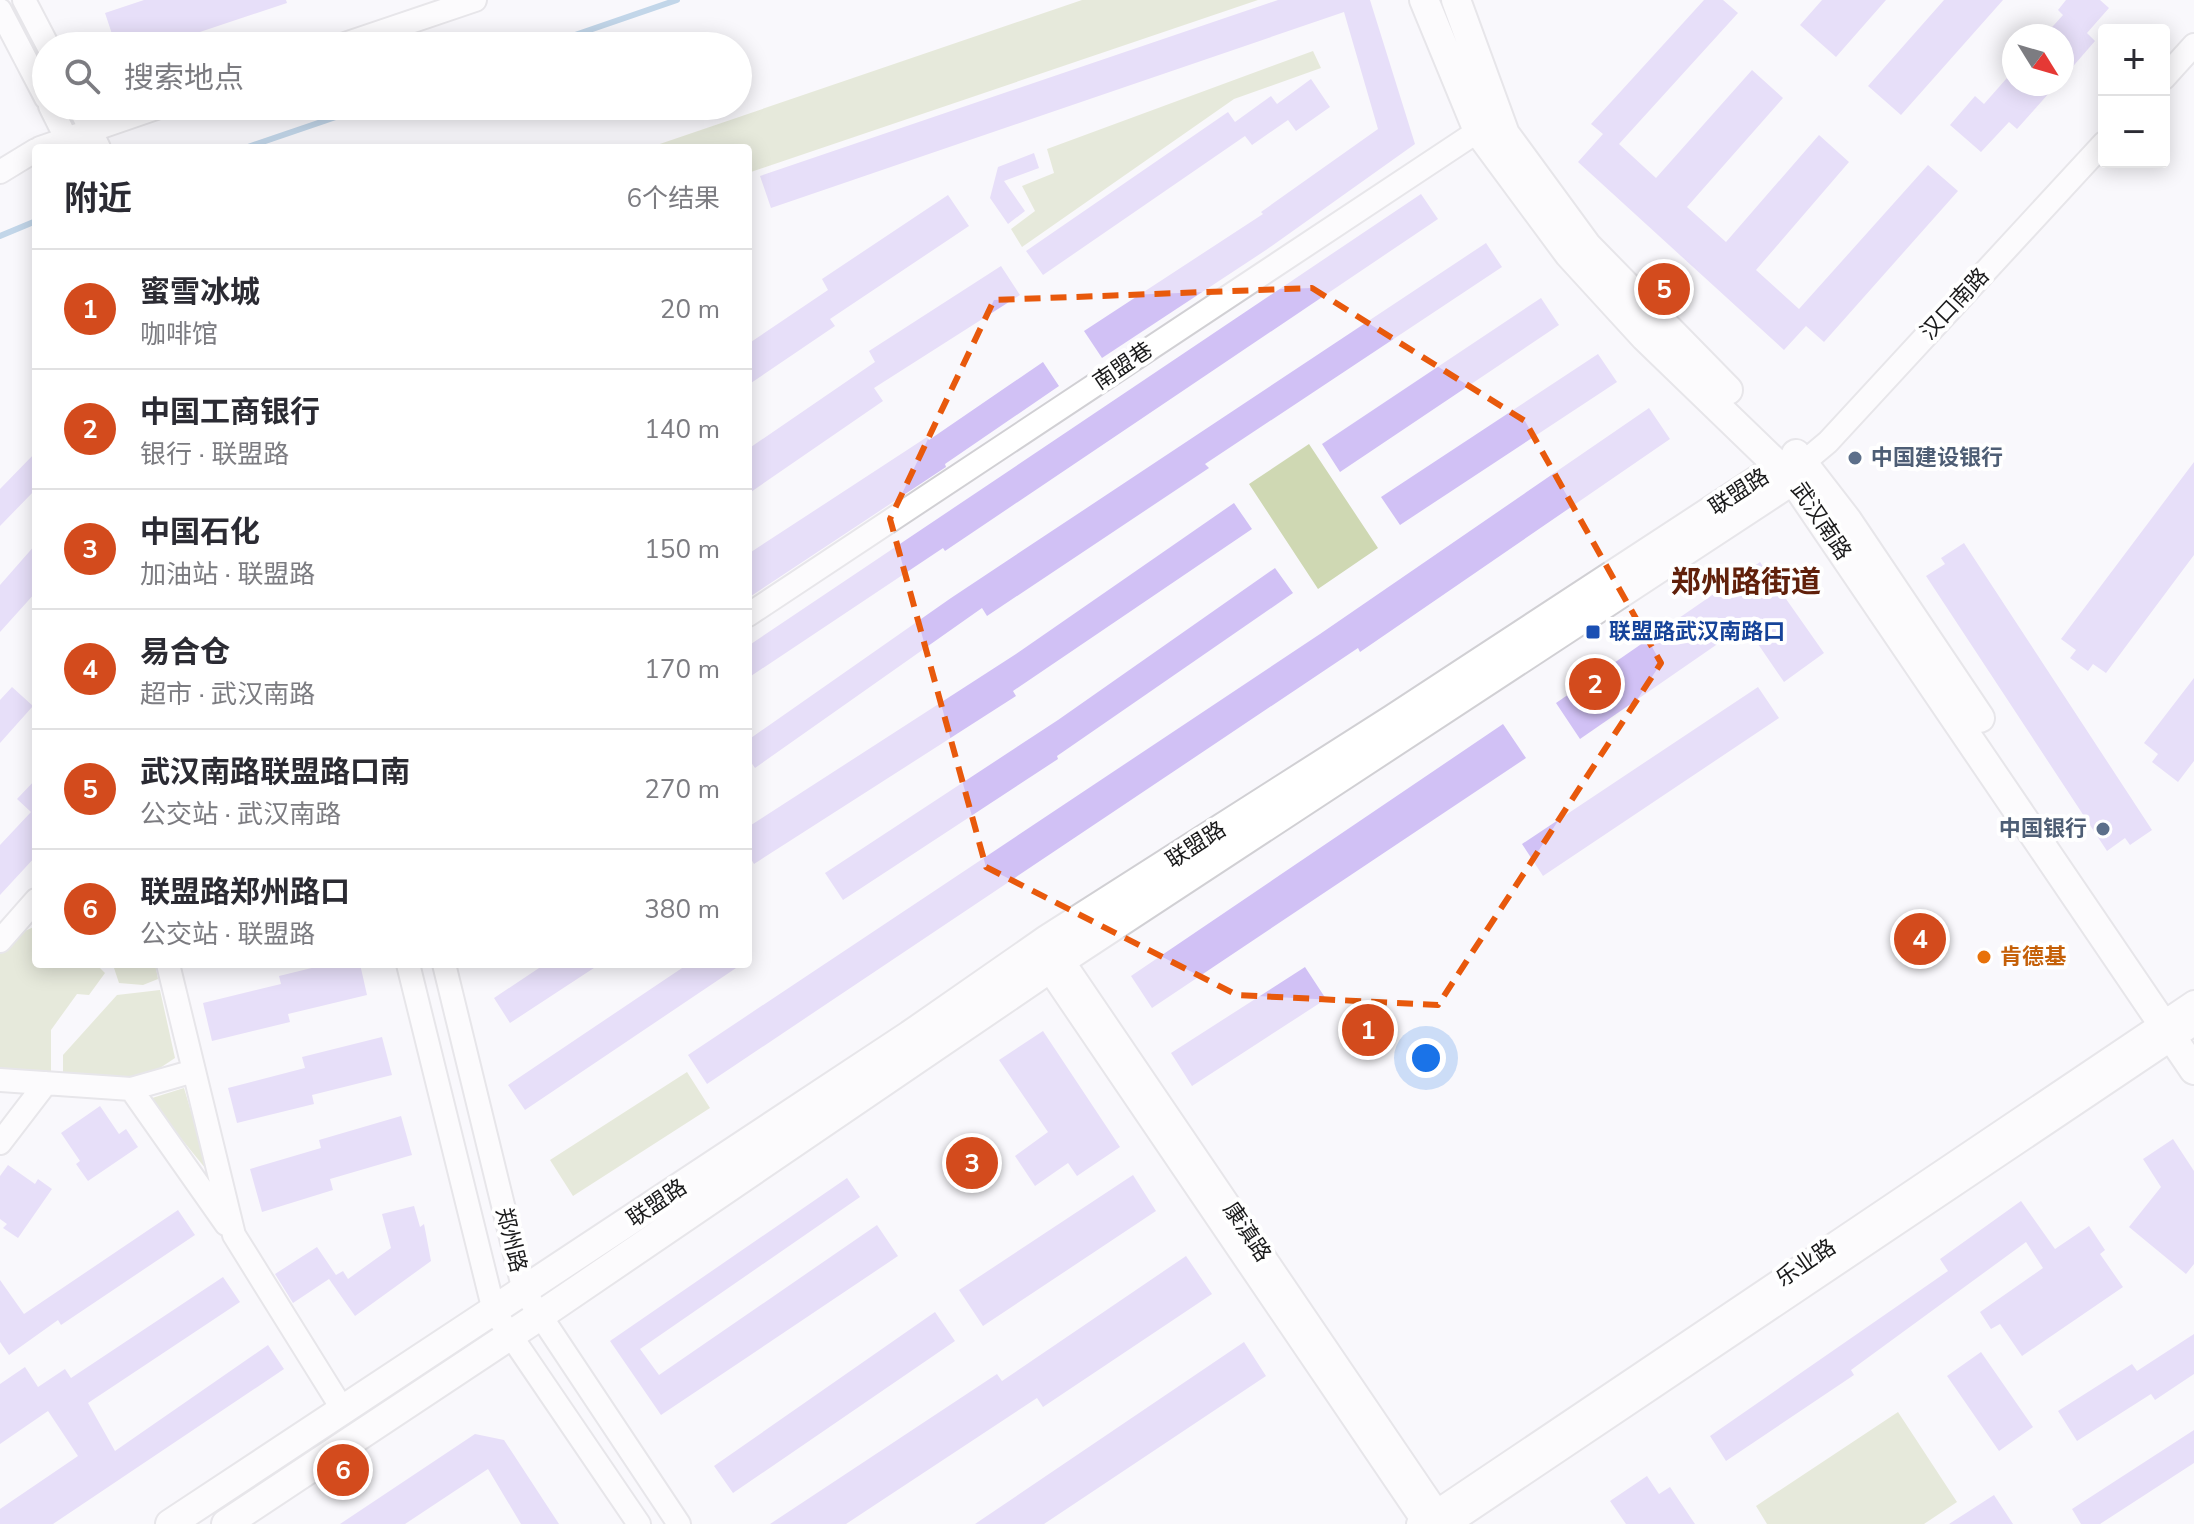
<!DOCTYPE html>
<html lang="zh">
<head>
<meta charset="utf-8">
<style>
  :root { --surface:#fff; --page:#f2f2f3; --text:#2b2b33; --muted:#7c7c81; --line:#e1e1e2; --accent:#d34b1d }
  body { margin:0; font-family:"Nunito Sans","Noto Sans SC",sans-serif; background:var(--page); color:var(--text) }
  .controls { position:absolute; right:24px; top:24px; display:grid; overflow:hidden; border-radius:8px; box-shadow:0 4px 20px #0003 }
  .controls button { width:72px; height:72px; display:grid; place-items:center; padding:0; border:0; border-bottom:2px solid var(--line); background:var(--surface); color:var(--text); font:40px sans-serif }
  .compass { position:absolute; left:2002px; top:24px; width:72px; height:72px; border-radius:50%; background:var(--surface); box-shadow:0 4px 20px #0003; rotate:127deg }
  .you { position:absolute; left:1426px; top:1058px; width:28px; height:28px; margin:-20px; border:6px solid #fff; border-radius:50%; background:#1a73e8; box-shadow:0 0 0 12px #1a73e833 }
  .badge { display:grid; place-items:center; width:52px; height:52px; border-radius:50%; background:var(--accent); color:#fff; font-size:26px; font-weight:700 }
  .pin { position:absolute; translate:-50% -50%; border:4px solid #fff; box-shadow:0 2px 8px #0006 }
  .list { margin:0; padding:0; list-style:none }
  h2 { display:flex; justify-content:space-between; align-items:center; height:104px; margin:0; padding:0 32px; font-size:34px }
  h2 small { font-size:26px; font-weight:400; color:var(--muted) }
  .list li { display:grid; grid-template-columns:52px 1fr auto; gap:24px; align-items:center; box-sizing:border-box; height:120px; padding:0 32px; border-top:2px solid var(--line) }
  .list b { display:block; font-size:30px; white-space:nowrap }
  .list p { margin:0; font-size:26px; white-space:nowrap; color:var(--muted) }
  .list em { font-size:26px; font-style:normal; color:var(--muted) }
  .icon { flex:none; width:44px; height:44px; fill:none; stroke:currentColor; stroke-width:2; stroke-linecap:round; stroke-linejoin:round }
  .map { position:relative; flex:none; width:2194px; height:1524px; overflow:hidden }
  .search { position:absolute; background:var(--surface); box-shadow:0 4px 20px #0003; left:32px; top:32px; width:720px; height:88px; display:flex; align-items:center; gap:20px; box-sizing:border-box; padding:0 28px; border-radius:44px; color:var(--muted); font-size:30px }
  .panel { position:absolute; background:var(--surface); box-shadow:0 4px 20px #0003; left:32px; top:144px; width:720px; height:824px; border-radius:8px }
  .map>svg:first-child { display:block }
  .green { fill:#cfd8b3 }
  .lines { fill:none; stroke-linecap:round; stroke-linejoin:round }
  .stream { stroke:#7eadd2; stroke-width:6 }
  .building { fill:#d1c1f5 }
  .minor-casing { stroke:#d1d0d4; stroke-width:26 }
  .major-casing { stroke:#d1d0d4; stroke-width:32 }
  .minor { stroke:#fff; stroke-width:22 }
  .major { stroke:#fff; stroke-width:28 }
  .marked { fill:none; stroke:#e8590c; stroke-width:6; stroke-dasharray:16 10; stroke-linejoin:round }
  .service-dot { fill:#5c6f8a; stroke:#fff; stroke-width:3 }
  .transit-dot { fill:#1a4fb4; stroke:#fff; stroke-width:3 }
  .food-dot { fill:#e8710a; stroke:#fff; stroke-width:3 }
  .labels { text-anchor:middle; dominant-baseline:central; stroke-width:8; stroke-linejoin:round; paint-order:stroke }
  .street-label { font-size:22px; fill:#1a1a1b; stroke:#fff }
  .service-label { font-size:22px; font-weight:bold; fill:#4e5e75; stroke:#fff; text-anchor:start }
  .transit-label { font-size:22px; font-weight:bold; fill:#164399; stroke:#fff; text-anchor:start }
  .food-label { font-size:22px; font-weight:bold; fill:#c56008; stroke:#fff; text-anchor:start }
  .district-label { font-size:30px; font-weight:bold; fill:#61200a; stroke:#fff }
</style>
</head>
<body>
<div class="map">
<svg width="2194" height="1524" viewBox="0 0 2194 1524">
  <rect width="100%" height="100%" fill="#f9f8fc"/>
  <path class="green" d="M1082,0H1258L748,173V148H648Z
    M1313,51L1321,68L1234,99L1022,247L1011,229L1035,211L1022,186L1054,173L1047,149Z
    M1309,444L1378,548L1318,589L1249,484Z
    M36,926V964H96L105,973L89,995L77,994L51,1030V1075L0,1071V948L9,938Z
    M117,964H155L158,979L143,985L119,983L114,968Z
    M160,990L175,1058L148,1076L127,1079L63,1077V1055L117,995Z
    M687,1072L710,1108L573,1196L550,1160Z
    M184,1088L210,1174L149,1099Z
    M1898,1412L1957,1502L1924,1524H1767L1756,1506Z"/>
  <g class="lines">
    <path class="stream" d="M543,46L677,0
      M245,148L368,106
      M0,236L36,221"/>
  </g>
  <path class="building" d="M144,0H286L287,3L158,46H116L105,13Z
    M1278,0H1370L1415,144L1266,250L1102,358L1084,331L1263,214L1261,212L1378,129L1344,12L771,208L760,176Z
    M1704,0H1723L1738,13L1619,144L1656,178L1752,70L1783,98L1687,207L1726,242L1819,135L1849,162L1756,270L1799,309L1928,165L1958,191L1824,342L1806,326L1784,350L1578,162L1603,134L1591,124Z
    M1822,0H1886L1836,57L1800,25Z
    M1944,0H2003L1901,115L1868,86Z
    M2066,0H2100L2109,8L2087,33L2095,41L2062,79V36H2044L2063,15L2058,10Z
    M2014,70V84H2057L2017,129L2009,122L1981,152L1950,125L1975,96L1984,104Z
    M1311,79L1330,107L1296,131L1288,120L1252,145L1245,136L1043,275L1026,251L1228,112L1235,122L1271,96L1277,104Z
    M1034,153L1039,168L1004,181L1025,211L1008,224L990,198L998,167Z
    M1421,194L1438,219L945,551L943,548L748,678V646Z
    M948,195L969,226L830,319L835,326L748,385V344L828,290L822,279Z
    M1486,243L1502,267L1205,464L1209,468L987,616L982,608L755,768L748,758V740L951,598Z
    M1001,266L1020,295L874,388L883,401L748,494V449L875,362L869,351Z
    M1541,298L1559,325L1340,472L1322,444Z
    M1598,354L1617,382L1400,525L1381,497Z
    M1043,362L1059,386L945,464L946,467L748,598V554L927,437L929,440Z
    M1649,408L1670,439L1360,652L1358,648L707,1084L688,1055L1320,634Z
    M36,452V489L0,526V489Z
    M2194,462V555L2106,673L2093,664L2088,671L2070,658L2076,650L2061,639Z
    M1234,503L1252,529L1013,691L1016,696L754,864L748,854V827L1016,654Z
    M1964,543L2152,830L2130,845L2125,838L2107,851L1926,576L1945,564L1941,558Z
    M36,544V592L0,632V585Z
    M1760,562L1824,653L1784,682L1745,625L1580,739L1556,703Z
    M1275,568L1293,593L1057,756L1058,759L843,900L825,873L1058,720Z
    M2194,678V761L2178,782L2152,762L2158,754L2144,743Z
    M12,687L33,706L0,743V700Z
    M1758,687L1779,718L1543,876L1522,844Z
    M1503,724L1526,758L1152,1008L1131,976Z
    M36,779V856L0,895V845L31,812L17,799Z
    M328,964H360L367,995L288,1014L290,1022L212,1041L203,1003L281,984L279,976Z
    M545,964H600L510,1023L494,998Z
    M688,964H742L525,1110L508,1085Z
    M1305,967L1326,999L1192,1086L1171,1053Z
    M1043,1031L1120,1147L1077,1176L1068,1163L1035,1186L1015,1156L1048,1132L999,1060Z
    M382,1037L392,1075L312,1095L314,1104L237,1123L228,1088L305,1068L302,1057Z
    M100,1106L119,1134L126,1129L138,1147L88,1181L76,1164L80,1161L61,1133Z
    M401,1116L412,1155L330,1179L333,1190L262,1212L250,1169L321,1148L319,1140Z
    M2173,1139L2194,1171V1264L2186,1274L2129,1227L2161,1187L2143,1159Z
    M8,1165L35,1184L38,1179L52,1189L18,1238L3,1228L7,1224L0,1219V1176Z
    M1133,1175L1156,1211L983,1326L959,1290Z
    M847,1178L860,1197L640,1349L659,1375L877,1225L898,1256L661,1415L610,1341Z
    M2021,1201L2055,1249L2089,1226L2105,1250L2100,1254L2123,1287L2022,1356L2000,1324L1991,1329L1980,1312L2043,1268L2026,1242L1851,1370L1854,1375L1726,1461L1710,1436L1948,1271L1940,1259Z
    M414,1206L420,1227L424,1224L431,1261L355,1316L329,1279L293,1303L275,1274L317,1247L336,1275L343,1271L348,1279L391,1248L382,1214Z
    M178,1210L195,1235L61,1325L58,1320L9,1355L0,1342V1280L24,1314Z
    M1186,1256L1212,1294L1043,1407L1037,1398L846,1524H770L997,1374L1002,1381Z
    M223,1277L240,1302L88,1403L115,1451L268,1345L284,1369L53,1524H0V1509L78,1456L48,1411L0,1444V1384L25,1367L38,1387L65,1369L71,1378Z
    M935,1312L955,1341L733,1493L714,1466Z
    M2194,1334V1374L2155,1400L2151,1394L2077,1441L2058,1411L2132,1364L2137,1371Z
    M1244,1342L1266,1376L1044,1524H975Z
    M1981,1352L2033,1427L1999,1451L1947,1376Z
    M2194,1430V1463L2100,1524H2081L2072,1509Z
    M475,1434L504,1440L559,1524H521L488,1469L405,1524H340Z
    M1647,1476L1659,1494L1670,1487L1695,1524H1626L1610,1501Z
    M1994,1495L2013,1524H1949Z"/>
  <g class="lines">
    <g class="minor-casing">
      <path id="minor" d="M24,0L48,46
        M0,10L46,98
        M339,46L475,0
        M2164,78L2194,45
        M50,106L71,148
        M79,106L99,148
        M40,148L162,106
        M0,172L36,150
        M1803,463L1828,442L2104,143
        M748,615L1478,131L1492,126
        M0,941L36,900
        M1053,946L1445,1523
        M1040,957L1425,1524
        M168,964L234,1235L343,1410
        M408,964L494,1311L639,1524
        M444,964L524,1291L679,1524
        M0,1080L131,1089L194,1071
        M131,1089L226,1224
        M0,1143L46,1083
        M1418,1524L2194,1002
        M1449,1524L2194,1024"/>
    </g>
    <g class="major-casing">
      <path id="major" d="M1424,0L1478,131L1569,254L1645,337L1793,480L2194,1070
        M1456,0L1505,134L1587,246L1728,390
        M1796,454L1847,520L1980,718
        M170,1524L910,1035L1048,939L1393,719L1781,465L1803,463
        M226,1524L541,1315L1062,960L1793,480L1803,463"/>
    </g>
    <use href="#minor" class="minor"/>
    <use href="#major" class="major"/>
  </g>
  <path d="M0 0H2194V1524H0ZM1312,288L1525,421L1661,663L1438,1005L1237,995L986,867L890,519L994,300Z" fill="#f9f8fc" fill-opacity=".55" fill-rule="evenodd"/>
  <path class="marked" d="M1312,288L1525,421L1661,663L1438,1005L1237,995L986,867L890,519L994,300Z"/>
  <g class="service-dot">
    <circle cx="1855" cy="458" r="8"/>
    <circle cx="2103" cy="829" r="8"/>
  </g>
  <rect class="transit-dot" x="1585" y="624" width="16" height="16" rx="4"/>
  <circle class="food-dot" cx="1984" cy="957" r="8"/>
  <g class="labels">
    <g class="street-label">
      <text transform="translate(1955 304) rotate(-47)">汉口南路</text>
      <text transform="translate(1123 366) rotate(-34)">南盟巷</text>
      <text transform="translate(1739 492) rotate(-33)">联盟路</text>
      <text transform="translate(1821 521) rotate(56)">武汉南路</text>
      <text transform="translate(1196 845) rotate(-33)">联盟路</text>
      <text transform="translate(657 1203) rotate(-34)">联盟路</text>
      <text transform="translate(1247 1232) rotate(56)">康滇路</text>
      <text transform="translate(511 1240) rotate(76)">郑州路</text>
      <text transform="translate(1806 1263) rotate(-34)">乐业路</text>
    </g>
    <g class="service-label">
      <text x="1871" y="458">中国建设银行</text>
      <text x="2087" y="829" text-anchor="end">中国银行</text>
    </g>
    <g class="transit-label">
      <text x="1609" y="632">联盟路武汉南路口</text>
    </g>
    <g class="food-label">
      <text x="2000" y="957">肯德基</text>
    </g>
    <g class="district-label">
      <text x="1746" y="582">郑州路街道</text>
    </g>
  </g>
</svg>
<div class="controls">
<button>+</button>
<button>−</button>
</div>
<svg class="compass" viewBox="-18 -18 36 36"><path d="M0-13l5 13h-10z" fill="#e53935"/><path d="M0 13l5-13h-10z" fill="#7c7c81"/></svg>
<div class="you"></div>
<div class="pin badge" style="left:1368px;top:1030px">1</div>
<div class="pin badge" style="left:1595px;top:684px">2</div>
<div class="pin badge" style="left:972px;top:1163px">3</div>
<div class="pin badge" style="left:1920px;top:939px">4</div>
<div class="pin badge" style="left:1664px;top:289px">5</div>
<div class="pin badge" style="left:343px;top:1470px">6</div>
<div class="search"><svg class="icon" aria-label="search" viewBox="0 0 24 24"><circle cx="10" cy="10" r="6"/><path d="M15 15l6 6"/></svg>搜索地点</div>
<section class="panel">
<h2>附近<small>6个结果</small></h2>
<ul class="list">
<li><span class="badge">1</span><div><b>蜜雪冰城</b><p>咖啡馆</p></div><em>20 m</em></li>
<li><span class="badge">2</span><div><b>中国工商银行</b><p>银行 · 联盟路</p></div><em>140 m</em></li>
<li><span class="badge">3</span><div><b>中国石化</b><p>加油站 · 联盟路</p></div><em>150 m</em></li>
<li><span class="badge">4</span><div><b>易合仓</b><p>超市 · 武汉南路</p></div><em>170 m</em></li>
<li><span class="badge">5</span><div><b>武汉南路联盟路口南</b><p>公交站 · 武汉南路</p></div><em>270 m</em></li>
<li><span class="badge">6</span><div><b>联盟路郑州路口</b><p>公交站 · 联盟路</p></div><em>380 m</em></li>
</ul>
</section>
</div>
</body>
</html>
